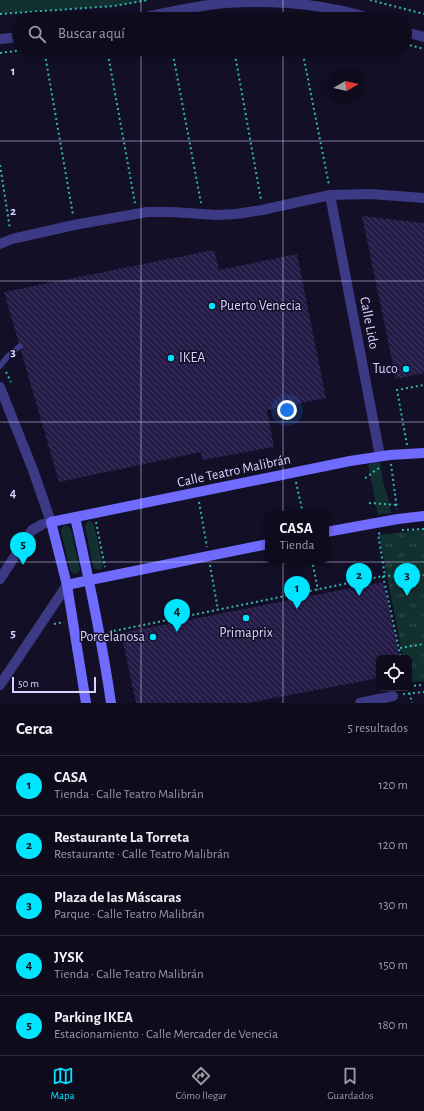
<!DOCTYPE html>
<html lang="es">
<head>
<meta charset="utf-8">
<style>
  :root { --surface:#0e0b1c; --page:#171425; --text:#f1f3f6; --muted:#9b9ba3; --line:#2e2b3b; --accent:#00e5ff }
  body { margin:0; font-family:"Alegreya Sans",sans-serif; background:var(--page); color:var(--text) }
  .controls { position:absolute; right:12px; bottom:12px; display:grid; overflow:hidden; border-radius:6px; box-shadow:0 2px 6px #0003 }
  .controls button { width:36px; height:36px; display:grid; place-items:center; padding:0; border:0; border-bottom:1px solid var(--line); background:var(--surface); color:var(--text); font:20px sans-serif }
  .compass { position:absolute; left:328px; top:68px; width:36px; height:36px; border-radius:50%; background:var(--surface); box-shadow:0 2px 6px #0003; rotate:81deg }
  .scale { position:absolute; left:12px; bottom:10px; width:84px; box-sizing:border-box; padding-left:4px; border:2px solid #d9d4ff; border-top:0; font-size:11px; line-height:14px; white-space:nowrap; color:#d9d4ff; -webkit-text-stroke:3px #130f26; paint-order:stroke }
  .you { position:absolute; left:287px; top:410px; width:14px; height:14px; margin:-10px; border:3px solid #fff; border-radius:50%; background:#1a73e8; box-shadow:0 0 0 6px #1a73e833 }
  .badge { display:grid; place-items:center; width:26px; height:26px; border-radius:50%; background:var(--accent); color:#111; font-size:13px; font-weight:700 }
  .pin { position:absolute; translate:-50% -33px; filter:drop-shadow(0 1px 2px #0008) }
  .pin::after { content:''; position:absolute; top:21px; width:14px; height:12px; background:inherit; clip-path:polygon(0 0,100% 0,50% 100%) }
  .popup { position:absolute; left:265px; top:511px; width:64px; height:52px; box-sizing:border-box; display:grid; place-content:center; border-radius:6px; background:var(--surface); filter:drop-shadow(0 1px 3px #0005); font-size:13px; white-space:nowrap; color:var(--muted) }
  .popup b { font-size:15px; color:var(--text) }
  .popup::after { content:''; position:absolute; left:50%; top:100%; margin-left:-8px; border:8px solid transparent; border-top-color:var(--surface) }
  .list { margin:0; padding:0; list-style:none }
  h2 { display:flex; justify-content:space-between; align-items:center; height:52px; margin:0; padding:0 16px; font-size:17px }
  h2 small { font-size:13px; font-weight:400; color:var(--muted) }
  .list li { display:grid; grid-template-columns:26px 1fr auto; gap:12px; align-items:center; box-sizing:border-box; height:60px; padding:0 16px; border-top:1px solid var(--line) }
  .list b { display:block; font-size:15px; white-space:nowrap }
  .list p { margin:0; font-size:13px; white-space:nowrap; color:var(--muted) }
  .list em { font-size:13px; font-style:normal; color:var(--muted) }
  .icon { flex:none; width:22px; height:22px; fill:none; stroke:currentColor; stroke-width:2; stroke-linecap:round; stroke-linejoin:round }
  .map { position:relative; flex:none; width:424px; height:703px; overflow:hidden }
  .search { position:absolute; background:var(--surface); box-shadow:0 2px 6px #0003; left:12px; right:12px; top:12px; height:44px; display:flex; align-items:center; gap:10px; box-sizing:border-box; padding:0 14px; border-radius:22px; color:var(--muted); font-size:15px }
  .sheet { height:352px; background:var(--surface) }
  nav { display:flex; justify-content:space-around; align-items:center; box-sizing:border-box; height:56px; border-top:1px solid var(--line); background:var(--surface); font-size:11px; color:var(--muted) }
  nav a { display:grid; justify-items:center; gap:2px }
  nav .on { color:var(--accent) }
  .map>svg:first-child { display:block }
  .grass { fill:#12302f }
  .park { fill:url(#park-tufts) }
  .building { fill:url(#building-back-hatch) }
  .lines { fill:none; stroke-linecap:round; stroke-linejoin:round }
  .path { stroke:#2fb8b0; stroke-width:2; stroke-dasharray:2 3; stroke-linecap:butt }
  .lane { stroke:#3d3a85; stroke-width:5.5 }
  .street { stroke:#3d3a85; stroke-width:10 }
  .secondary { stroke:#6f6bff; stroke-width:10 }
  .grid { fill:none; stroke:#d9d4ff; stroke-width:1; stroke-opacity:0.55 }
  .poi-dot { fill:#00e5ff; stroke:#130f26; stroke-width:1.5 }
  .labels { text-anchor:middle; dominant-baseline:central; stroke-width:3; stroke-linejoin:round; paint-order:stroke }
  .poi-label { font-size:14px; fill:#d9d4ff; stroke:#130f26; text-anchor:start }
  .street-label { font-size:14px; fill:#d9d4ff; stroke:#130f26 }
  .grid-label { font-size:13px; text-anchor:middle; font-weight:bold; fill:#d9d4ff; stroke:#130f26; stroke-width:3; stroke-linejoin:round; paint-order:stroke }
</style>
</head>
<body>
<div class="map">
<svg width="424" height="703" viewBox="0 0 424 703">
  <defs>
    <pattern id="park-tufts" width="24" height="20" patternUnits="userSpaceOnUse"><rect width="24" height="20" fill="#12302f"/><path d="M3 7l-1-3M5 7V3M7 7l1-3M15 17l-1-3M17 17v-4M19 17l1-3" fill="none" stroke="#344d4e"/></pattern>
    <pattern id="building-back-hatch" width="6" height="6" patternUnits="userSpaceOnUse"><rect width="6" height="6" fill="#241b47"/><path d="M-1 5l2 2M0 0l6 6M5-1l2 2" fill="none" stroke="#433b63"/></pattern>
  </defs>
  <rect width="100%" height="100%" fill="#130f26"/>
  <path class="grass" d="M0,0H148L114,6L0,14Z
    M380,462L383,481L390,505L391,513L378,515L368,464Z
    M90,521L94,524L103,566L100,570L95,569L93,566L85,527L87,522Z
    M63,526H68L71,529L80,570L77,574L72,573L70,570L61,531Z"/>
  <path class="park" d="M424,529V681L409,682V658H403L379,535Z"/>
  <path class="building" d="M362,216L424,223V373L396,379Z
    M214,250L219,270L297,254L326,398L267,410L274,447L202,460L201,452L59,482L4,292Z
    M383,582L400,658H379V678L248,703H136L121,633Z"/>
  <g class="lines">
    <path class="path" d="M370,0L424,14
      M0,14L114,6L148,0
      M287,15L316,19
      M206,19L219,17L271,14
      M405,44L424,49
      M44,49L73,215
      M107,49L135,203
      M172,49L201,203
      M234,49L261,200
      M302,49L329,185
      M0,53L30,49
      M0,165L10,229
      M6,372L11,382
      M407,445L397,390L424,385
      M391,464L397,509
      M365,478C370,476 375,469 380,468
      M296,482L303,514
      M199,502L207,547
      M369,503L397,505
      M96,522L105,567
      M402,530L424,529
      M380,533L378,534L385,576
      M312,560L318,590
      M210,565L218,610
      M383,576L401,658
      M54,624L64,622
      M109,632L383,576L424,575
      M400,648L424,644
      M409,686L424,685
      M408,688L412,703
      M403,694L424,692"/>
    <path class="lane" d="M0,366L8,356L20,346"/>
    <path class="street" d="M135,19C165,13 194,6 225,3C273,0 326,4 372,19
      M405,32L424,37
      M0,39L19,37
      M330,195L380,456
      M0,244L12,239L74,225L147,212H172L216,215L236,214L262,210L330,195L370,194L424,198
      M0,387L33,470L51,522L43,524L32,530L0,579
      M0,685L67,585
      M360,703L393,696"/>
    <path class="secondary" d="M75,517C89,579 102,640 111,703
      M326,532L398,519L424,516
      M67,585L90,580L268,544
      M86,703L67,585L51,522L350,461L390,455L424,453"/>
  </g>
  <path class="grid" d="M141,0V19M283,0V19M141,49V703M283,49V703M0,141H424M0,281H424M0,422H424M0,562H424"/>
  <g class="poi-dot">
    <circle cx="212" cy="306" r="4"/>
    <circle cx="171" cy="358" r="4"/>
    <circle cx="406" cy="369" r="4"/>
    <circle cx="246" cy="618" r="4"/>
    <circle cx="153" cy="637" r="4"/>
  </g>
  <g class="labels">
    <g class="poi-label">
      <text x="220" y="306">Puerto Venecia</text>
      <text x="179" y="358">IKEA</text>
      <text x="398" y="369" text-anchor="end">Tuco</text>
      <text x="246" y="633" text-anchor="middle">Primaprix</text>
      <text x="145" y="637" text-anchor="end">Porcelanosa</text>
    </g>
    <g class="street-label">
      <text transform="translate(369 323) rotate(79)">Calle Lido</text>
      <text transform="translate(234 471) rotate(-12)">Calle Teatro Malibrán</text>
    </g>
  </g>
  <g class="grid-label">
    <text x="13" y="75">1</text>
    <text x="13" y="215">2</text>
    <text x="13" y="356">3</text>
    <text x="13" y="497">4</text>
    <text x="13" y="637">5</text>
  </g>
</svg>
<div class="controls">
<button><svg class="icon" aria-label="locate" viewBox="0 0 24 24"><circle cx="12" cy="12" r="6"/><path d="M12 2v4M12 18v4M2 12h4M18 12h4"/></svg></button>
</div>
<svg class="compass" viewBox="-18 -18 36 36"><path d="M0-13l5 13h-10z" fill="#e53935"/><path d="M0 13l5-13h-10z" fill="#9b9ba3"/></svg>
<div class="scale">50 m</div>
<div class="you"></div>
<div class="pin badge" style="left:297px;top:609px">1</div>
<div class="popup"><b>CASA</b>Tienda</div>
<div class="pin badge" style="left:359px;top:596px">2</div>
<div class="pin badge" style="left:407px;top:596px">3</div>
<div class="pin badge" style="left:177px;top:632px">4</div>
<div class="pin badge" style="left:23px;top:565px">5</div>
<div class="search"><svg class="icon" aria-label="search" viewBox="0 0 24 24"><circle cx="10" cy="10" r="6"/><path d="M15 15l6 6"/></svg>Buscar aquí</div>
</div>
<section class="sheet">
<h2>Cerca<small>5 resultados</small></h2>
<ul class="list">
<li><span class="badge">1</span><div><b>CASA</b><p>Tienda · Calle Teatro Malibrán</p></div><em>120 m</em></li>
<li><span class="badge">2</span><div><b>Restaurante La Torreta</b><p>Restaurante · Calle Teatro Malibrán</p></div><em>120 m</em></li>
<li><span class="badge">3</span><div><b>Plaza de las Máscaras</b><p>Parque · Calle Teatro Malibrán</p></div><em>130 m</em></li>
<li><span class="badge">4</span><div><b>JYSK</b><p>Tienda · Calle Teatro Malibrán</p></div><em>150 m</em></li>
<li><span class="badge">5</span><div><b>Parking IKEA</b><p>Estacionamiento · Calle Mercader de Venecia</p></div><em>180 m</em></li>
</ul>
</section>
<nav>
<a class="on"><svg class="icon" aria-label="map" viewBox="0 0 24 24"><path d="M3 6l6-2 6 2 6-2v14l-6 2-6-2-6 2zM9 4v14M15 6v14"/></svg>Mapa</a>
<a><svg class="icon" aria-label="directions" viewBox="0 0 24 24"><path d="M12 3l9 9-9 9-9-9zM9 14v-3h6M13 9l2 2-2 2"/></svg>Cómo llegar</a>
<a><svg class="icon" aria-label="saved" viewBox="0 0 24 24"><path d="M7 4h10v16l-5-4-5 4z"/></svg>Guardados</a>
</nav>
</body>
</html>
